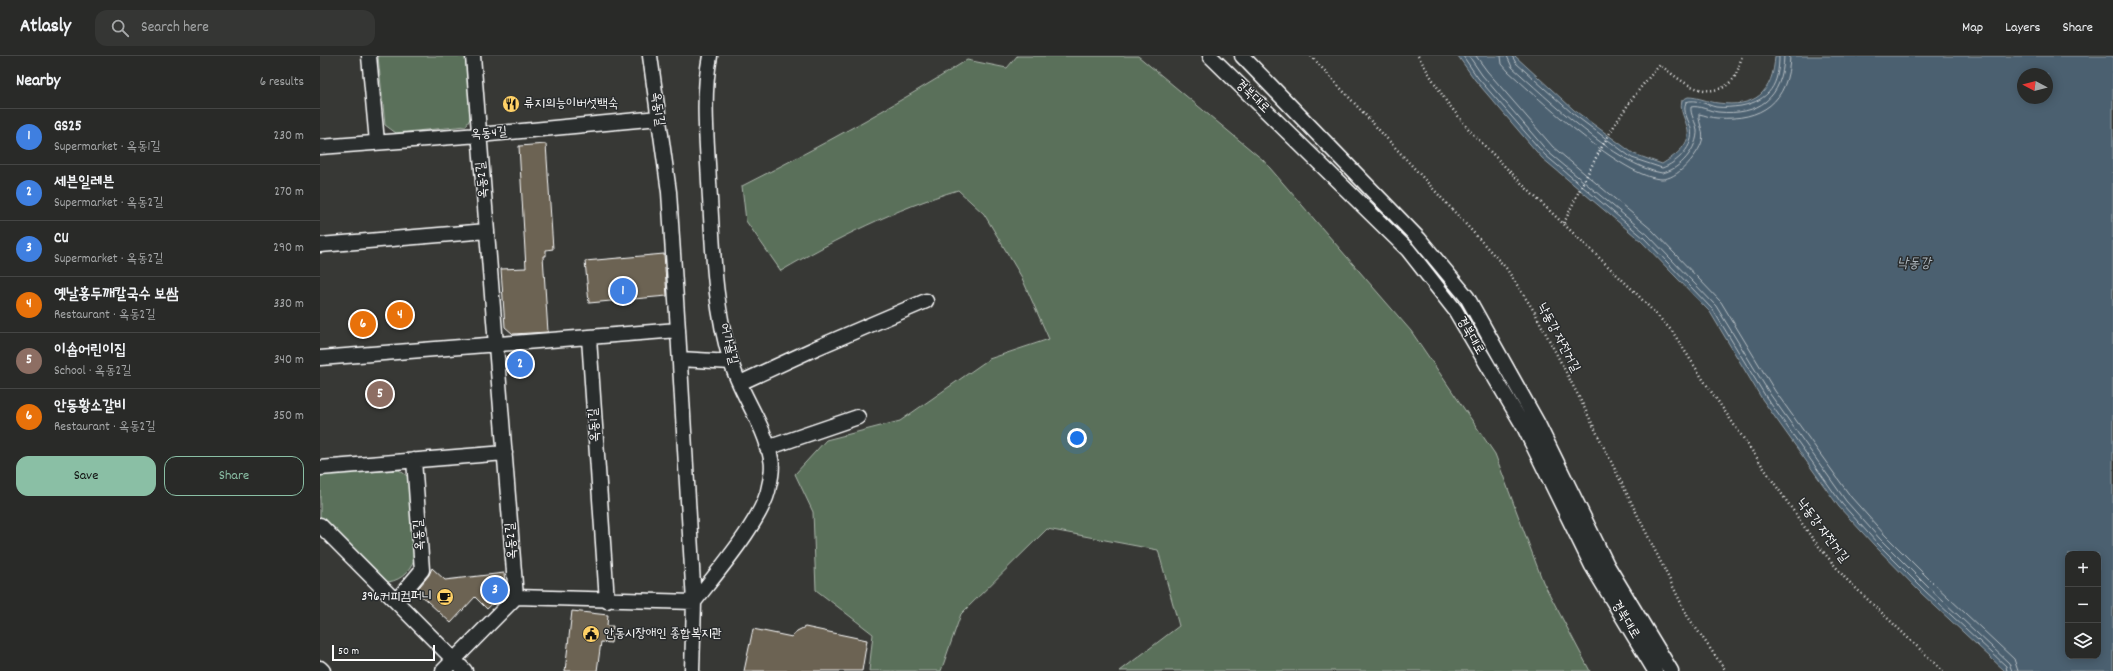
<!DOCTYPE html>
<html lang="en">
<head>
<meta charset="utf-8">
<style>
  :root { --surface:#292a28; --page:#353634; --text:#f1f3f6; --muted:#a5a7a8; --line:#454645; --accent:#8abfa5 }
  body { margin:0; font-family:Dekko,"Poor Story",sans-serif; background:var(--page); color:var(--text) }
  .controls { position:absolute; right:12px; bottom:12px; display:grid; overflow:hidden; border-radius:8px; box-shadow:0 2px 10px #0003 }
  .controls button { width:36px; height:36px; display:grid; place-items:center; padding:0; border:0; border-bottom:1px solid var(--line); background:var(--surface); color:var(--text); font:20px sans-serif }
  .compass { position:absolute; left:1697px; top:12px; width:36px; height:36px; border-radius:50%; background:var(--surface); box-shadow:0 2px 10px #0003; rotate:277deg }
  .scale { position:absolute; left:12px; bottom:10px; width:103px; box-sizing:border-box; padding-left:4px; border:2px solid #fff; border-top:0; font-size:11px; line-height:14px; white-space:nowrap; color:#fff; -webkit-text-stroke:3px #2a2d2e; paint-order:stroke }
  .you { position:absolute; left:757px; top:382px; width:14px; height:14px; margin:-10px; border:3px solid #fff; border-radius:50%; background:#1a73e8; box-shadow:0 0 0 6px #1a73e833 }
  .badge { display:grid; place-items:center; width:26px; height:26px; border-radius:50%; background:var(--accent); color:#fff; font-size:13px; font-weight:700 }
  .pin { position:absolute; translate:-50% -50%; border:2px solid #fff; box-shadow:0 1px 4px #0006 }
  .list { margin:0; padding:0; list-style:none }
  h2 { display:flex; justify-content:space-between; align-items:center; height:52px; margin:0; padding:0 16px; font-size:17px }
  h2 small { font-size:13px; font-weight:400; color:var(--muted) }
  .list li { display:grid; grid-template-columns:26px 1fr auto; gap:12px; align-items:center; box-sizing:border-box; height:56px; padding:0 16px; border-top:1px solid var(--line) }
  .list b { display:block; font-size:15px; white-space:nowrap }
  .list p { margin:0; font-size:13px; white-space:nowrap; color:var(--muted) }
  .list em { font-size:13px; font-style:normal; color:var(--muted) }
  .actions { display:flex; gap:8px; padding:12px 16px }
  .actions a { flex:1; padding:9px 0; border:1px solid var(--accent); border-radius:12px; text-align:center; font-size:14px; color:var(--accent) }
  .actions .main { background:var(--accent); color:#111 }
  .icon { flex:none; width:22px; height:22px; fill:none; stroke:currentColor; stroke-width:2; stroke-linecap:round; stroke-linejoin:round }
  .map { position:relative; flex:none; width:1793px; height:615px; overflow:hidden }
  header { display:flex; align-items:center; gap:24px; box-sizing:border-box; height:56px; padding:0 20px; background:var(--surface); border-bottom:1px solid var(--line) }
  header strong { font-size:19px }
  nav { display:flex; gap:22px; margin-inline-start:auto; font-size:14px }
  .search { width:280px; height:36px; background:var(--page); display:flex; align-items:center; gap:10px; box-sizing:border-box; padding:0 14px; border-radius:12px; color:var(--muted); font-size:15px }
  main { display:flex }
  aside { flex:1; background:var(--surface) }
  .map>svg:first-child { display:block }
  .green { fill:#5a6f5a; stroke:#acb7ac }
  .water { fill:#4b606f; stroke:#93a0a9; fill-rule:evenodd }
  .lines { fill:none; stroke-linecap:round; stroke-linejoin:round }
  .shore { stroke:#b7bfc5; stroke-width:1 }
  .building { fill:#6c6353; stroke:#fff }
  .minor-casing { stroke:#fff; stroke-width:17 }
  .path { stroke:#fff; stroke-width:2.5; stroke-dasharray:1 3; stroke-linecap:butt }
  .minor { stroke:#2a2d2e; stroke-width:14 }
  .labels { text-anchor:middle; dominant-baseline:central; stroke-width:3; stroke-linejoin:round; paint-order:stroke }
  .street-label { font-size:13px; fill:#fff; stroke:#2a2d2e }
  .poi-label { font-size:13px; fill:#fff; stroke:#2a2d2e; text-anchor:start }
  .water-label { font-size:14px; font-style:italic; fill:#aeb7be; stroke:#2a2d2e }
</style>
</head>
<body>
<header>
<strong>Atlasly</strong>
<div class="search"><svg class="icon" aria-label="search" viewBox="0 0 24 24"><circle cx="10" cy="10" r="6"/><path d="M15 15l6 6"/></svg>Search here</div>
<nav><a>Map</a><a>Layers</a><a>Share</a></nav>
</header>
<main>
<aside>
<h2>Nearby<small>6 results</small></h2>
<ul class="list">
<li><span class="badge" style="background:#3f7fe0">1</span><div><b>GS25</b><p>Supermarket · 옥동1길</p></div><em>230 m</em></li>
<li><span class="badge" style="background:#3f7fe0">2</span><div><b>세븐일레븐</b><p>Supermarket · 옥동2길</p></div><em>270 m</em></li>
<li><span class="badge" style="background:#3f7fe0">3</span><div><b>CU</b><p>Supermarket · 옥동2길</p></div><em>290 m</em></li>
<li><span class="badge" style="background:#e8710a">4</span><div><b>옛날홍두깨칼국수 보쌈</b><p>Restaurant · 옥동2길</p></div><em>330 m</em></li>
<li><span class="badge" style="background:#8d6e63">5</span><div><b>이솝어린이집</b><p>School · 옥동2길</p></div><em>340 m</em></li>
<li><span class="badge" style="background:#e8710a">6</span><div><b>안동황소갈비</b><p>Restaurant · 옥동2길</p></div><em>350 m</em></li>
</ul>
<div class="actions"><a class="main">Save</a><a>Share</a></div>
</aside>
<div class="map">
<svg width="1793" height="615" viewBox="0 0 1793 615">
  <rect width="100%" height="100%" fill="#373835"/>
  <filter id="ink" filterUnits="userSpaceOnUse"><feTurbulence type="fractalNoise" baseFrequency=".025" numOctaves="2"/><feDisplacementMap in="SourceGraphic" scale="8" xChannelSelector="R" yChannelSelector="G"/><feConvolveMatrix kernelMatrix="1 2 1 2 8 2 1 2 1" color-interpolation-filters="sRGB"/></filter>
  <g filter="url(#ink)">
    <path class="green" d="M58,0H148L152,59L146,70L76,77L65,69Z
      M697,0H818L943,104L1091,275L1175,398L1223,526L1270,615H800L859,570L838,494L727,473L641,558L621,615H549L553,578L496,534L493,456L475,418L506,384L580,365L669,303L729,283L701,220L664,158L638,134C575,153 517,182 461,215L426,165L422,130C499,91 574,50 647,4L687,12Z
      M79,414L90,422L96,499C92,513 83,524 68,526L0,460V419Z"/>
    <path class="water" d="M1138,0H1195L1254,54L1314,98L1342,108C1353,101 1370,90 1368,75C1366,63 1359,56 1362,44L1368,41C1378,41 1388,46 1398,47C1435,52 1453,37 1455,0H1793V615H1685L1602,538L1554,489L1519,451L1442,343L1390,256L1321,185L1222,102L1155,24ZM1703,18H1727V42H1703ZM1748,498H1778V600H1748Z"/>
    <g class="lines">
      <path class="shore" d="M1143,0L1158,22L1225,99L1324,182L1393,254L1446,341L1522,448L1557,487L1605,535L1686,610L1687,615
        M1149,0L1162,19L1228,96L1328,179L1396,250L1450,338L1526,445L1560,483L1608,531L1689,607L1692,615
        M1156,0L1167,15L1233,91L1332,174L1401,246L1455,335L1531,441L1565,479L1613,527L1694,603L1698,615
        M1181,0L1182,8L1188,15C1218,42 1304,123 1342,123C1357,123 1376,101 1381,88C1386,77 1378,68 1379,58C1385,59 1391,62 1397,62C1442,65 1469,46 1470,0
        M1187,0L1192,11C1226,41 1298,111 1342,117C1360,114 1378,92 1377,74C1376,66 1370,59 1371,51C1379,49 1389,55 1398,56C1439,60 1463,42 1464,0
        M1192,0L1196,7L1252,57L1312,102L1342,112C1357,107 1375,90 1371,73C1369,64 1362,56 1366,46C1375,42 1387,49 1396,51C1404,52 1413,51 1421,50C1450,44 1459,29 1459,0"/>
    </g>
    <path class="building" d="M226,88L233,193L226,194V200H223L228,276L193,278L185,271L181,213L206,212L199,90Z
      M344,198L347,240L269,247L265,205Z
      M112,512L125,524L184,517L186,535L167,553L155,541L131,567L96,535L109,519Z
      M252,555L288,559L287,570H293L291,587L281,586L277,615H245Z
      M485,571L547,584L542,615H424L433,573L472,581L477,575Z"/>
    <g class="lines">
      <g class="minor-casing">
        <path id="minor" d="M49,0L57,86
          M330,0L349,136L358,274L374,546L372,615
          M890,0L1088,194L1135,254L1204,371L1272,510L1335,615
          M922,0L1099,183L1147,241L1218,368L1287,509L1351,615
          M0,91L159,79L339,62
          M0,189L167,175
          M269,282L287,545
          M0,302L358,274
          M360,303L411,306
          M420,327L496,292L606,245
          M447,392L538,361
          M0,412L185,397
          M0,469L145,615
          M196,541L374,546
          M76,545L102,514L94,404
          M374,546C394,520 445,461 449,430C451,422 453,411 451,403C445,369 421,339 411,306C393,248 393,186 389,126C387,84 382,41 390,0
          M0,612L3,615
          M123,615L196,541L153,0"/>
      </g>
      <path class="path" d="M991,0L1186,212L1214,255L1260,343L1368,561L1406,615
        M1098,0L1126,45L1151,76L1212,138L1313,234L1352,275L1386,328L1492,482L1525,522L1623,615
        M1244,167C1270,111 1297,55 1340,9C1359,23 1379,42 1404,31C1409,28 1414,23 1416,18C1419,12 1420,6 1422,0"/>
      <use href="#minor" class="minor"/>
    </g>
  </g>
  <defs>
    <g id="restaurant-disc" transform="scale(0.9)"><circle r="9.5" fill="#ffd166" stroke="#2a2d2e"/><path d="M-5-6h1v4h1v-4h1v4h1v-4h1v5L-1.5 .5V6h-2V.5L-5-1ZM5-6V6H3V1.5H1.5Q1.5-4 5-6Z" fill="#111"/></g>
    <g id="cafe-disc" transform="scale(0.9)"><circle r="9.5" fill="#ffd166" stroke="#2a2d2e"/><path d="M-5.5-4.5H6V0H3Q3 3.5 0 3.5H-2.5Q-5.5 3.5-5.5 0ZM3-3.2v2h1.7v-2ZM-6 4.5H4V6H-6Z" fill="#111"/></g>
    <g id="civic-disc" transform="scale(0.9)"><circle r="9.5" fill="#ffd166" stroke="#2a2d2e"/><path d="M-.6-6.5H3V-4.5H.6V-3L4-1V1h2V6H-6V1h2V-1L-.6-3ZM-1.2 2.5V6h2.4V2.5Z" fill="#111"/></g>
  </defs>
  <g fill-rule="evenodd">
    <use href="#restaurant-disc" x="191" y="48"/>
    <use href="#cafe-disc" x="125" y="541"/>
    <use href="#civic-disc" x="271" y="578"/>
  </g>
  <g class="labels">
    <g class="street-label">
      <text transform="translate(932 41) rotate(44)">경북대로</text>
      <text transform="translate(337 53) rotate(82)">옥동1길</text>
      <text transform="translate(169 78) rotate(-5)">옥동4길</text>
      <text transform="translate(163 124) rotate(-95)">옥동2길</text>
      <text transform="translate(1150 280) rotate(60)">경북대로</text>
      <text transform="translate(1238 282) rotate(62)">낙동강 자전거길</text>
      <text transform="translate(408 288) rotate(76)">어가골길</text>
      <text transform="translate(275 369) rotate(-94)">옥동1길</text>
      <text transform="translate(1502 475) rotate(53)">낙동강 자전거길</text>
      <text transform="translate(100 479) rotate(-94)">옥동길</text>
      <text transform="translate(192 485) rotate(-94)">옥동2길</text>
      <text transform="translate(1305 564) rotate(59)">경북대로</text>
    </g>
    <g class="poi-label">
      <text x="204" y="48">류지의능이버섯백숙</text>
      <text x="112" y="541" text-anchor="end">396커피컴퍼니</text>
      <text x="284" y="578">안동시장애인 종합복지관</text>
    </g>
    <g class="water-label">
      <text x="1594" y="208">낙동강</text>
    </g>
  </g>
</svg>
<div class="controls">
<button>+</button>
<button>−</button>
<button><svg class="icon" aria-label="layers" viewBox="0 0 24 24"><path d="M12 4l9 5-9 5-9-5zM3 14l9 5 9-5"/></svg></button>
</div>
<svg class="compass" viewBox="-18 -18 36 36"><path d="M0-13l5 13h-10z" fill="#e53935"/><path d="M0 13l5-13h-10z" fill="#a5a7a8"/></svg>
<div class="scale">50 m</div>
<div class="you"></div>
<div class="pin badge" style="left:303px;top:235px;background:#3f7fe0">1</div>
<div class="pin badge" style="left:200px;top:308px;background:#3f7fe0">2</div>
<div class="pin badge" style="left:175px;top:534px;background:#3f7fe0">3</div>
<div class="pin badge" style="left:80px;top:259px;background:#e8710a">4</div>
<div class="pin badge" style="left:60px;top:338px;background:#8d6e63">5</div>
<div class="pin badge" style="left:43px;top:268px;background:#e8710a">6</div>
</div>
</main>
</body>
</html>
